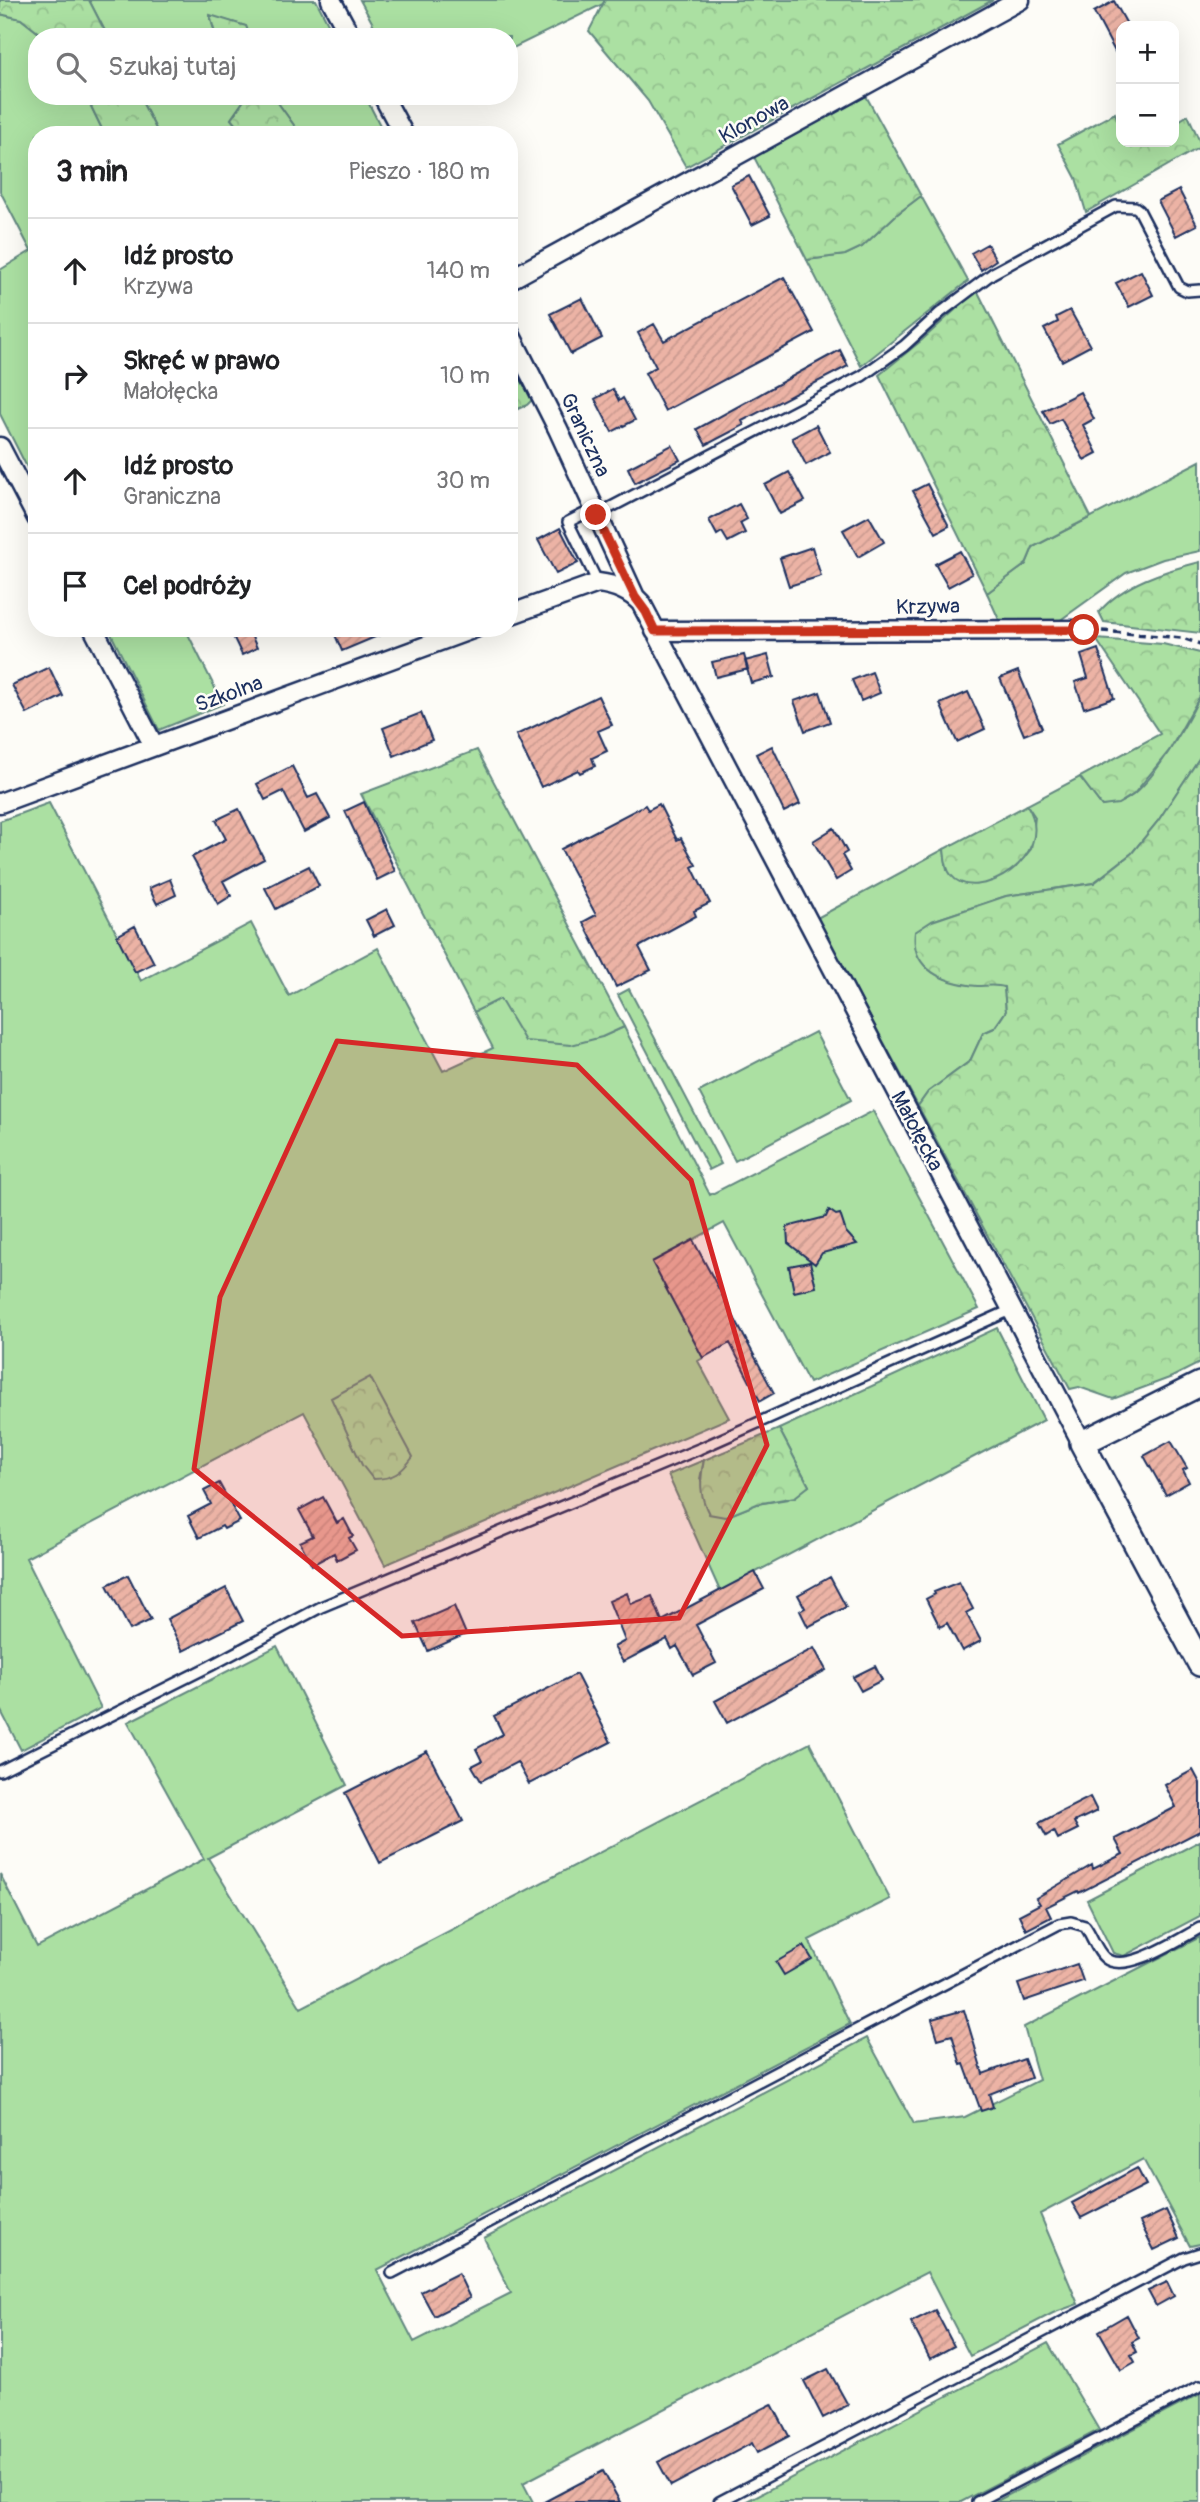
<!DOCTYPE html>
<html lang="pl">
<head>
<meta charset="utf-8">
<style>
  :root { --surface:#fff; --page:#f2f2f2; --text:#202124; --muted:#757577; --line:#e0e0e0 }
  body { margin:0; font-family:Pangolin,sans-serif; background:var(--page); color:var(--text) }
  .controls { position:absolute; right:21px; top:21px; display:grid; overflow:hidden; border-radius:14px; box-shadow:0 7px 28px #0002 }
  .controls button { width:63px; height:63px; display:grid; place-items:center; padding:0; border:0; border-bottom:2px solid var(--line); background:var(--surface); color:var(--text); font:35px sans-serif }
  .stop { position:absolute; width:21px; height:21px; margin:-16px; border:5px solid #c8321e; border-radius:50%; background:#fff }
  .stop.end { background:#c8321e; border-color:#fff; box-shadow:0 2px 7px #0008 }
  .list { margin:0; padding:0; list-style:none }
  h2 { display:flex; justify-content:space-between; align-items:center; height:91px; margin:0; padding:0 28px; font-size:30px }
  h2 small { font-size:23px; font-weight:400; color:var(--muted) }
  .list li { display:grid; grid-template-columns:46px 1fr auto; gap:21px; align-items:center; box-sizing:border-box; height:105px; padding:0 28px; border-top:2px solid var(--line) }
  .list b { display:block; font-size:26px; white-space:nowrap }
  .list p { margin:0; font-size:23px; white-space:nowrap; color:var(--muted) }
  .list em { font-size:23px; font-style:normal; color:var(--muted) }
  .icon { flex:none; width:38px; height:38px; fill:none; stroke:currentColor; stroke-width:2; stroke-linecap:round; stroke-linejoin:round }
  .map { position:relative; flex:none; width:1200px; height:2502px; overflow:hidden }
  .search { position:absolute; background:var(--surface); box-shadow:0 7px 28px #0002; left:28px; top:28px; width:490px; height:77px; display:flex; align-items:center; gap:18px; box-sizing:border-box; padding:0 24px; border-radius:28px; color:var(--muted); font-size:26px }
  .panel { position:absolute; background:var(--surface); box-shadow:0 7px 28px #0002; left:28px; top:126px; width:490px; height:511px; border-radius:28px }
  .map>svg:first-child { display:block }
  .grass { fill:#abe0a2; stroke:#638880; stroke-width:2 }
  .forest { fill:url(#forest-crowns); stroke:#638880; stroke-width:2 }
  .building { fill:url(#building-hatch); stroke:#1b2f5e; stroke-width:2 }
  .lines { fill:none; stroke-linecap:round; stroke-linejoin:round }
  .lane-casing { stroke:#1b2f5e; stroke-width:14 }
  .street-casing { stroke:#1b2f5e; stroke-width:23 }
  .secondary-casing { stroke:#1b2f5e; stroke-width:28 }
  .path { stroke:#1b2f5e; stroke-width:3.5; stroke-dasharray:7 5; stroke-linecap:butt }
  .lane { stroke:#fdfcf7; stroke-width:9 }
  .street { stroke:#fdfcf7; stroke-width:18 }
  .secondary { stroke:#fdfcf7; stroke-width:23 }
  .route { stroke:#c8321e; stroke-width:9 }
  .marked { fill:#d62828; fill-opacity:0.2; stroke:#d62828; stroke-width:5; stroke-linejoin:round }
  .labels { text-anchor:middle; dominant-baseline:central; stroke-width:5; stroke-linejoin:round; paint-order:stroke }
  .street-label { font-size:21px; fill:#1b2f5e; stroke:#fdfcf7 }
</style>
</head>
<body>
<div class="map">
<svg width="1200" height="2502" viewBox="0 0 1200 2502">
  <defs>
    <pattern id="forest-crowns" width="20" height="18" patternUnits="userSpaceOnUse" patternTransform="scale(1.75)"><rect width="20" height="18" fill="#abe0a2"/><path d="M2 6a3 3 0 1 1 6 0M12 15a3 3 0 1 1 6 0" fill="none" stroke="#93c08e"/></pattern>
    <pattern id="building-hatch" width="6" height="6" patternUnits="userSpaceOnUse" patternTransform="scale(1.75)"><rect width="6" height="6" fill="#ecb3a5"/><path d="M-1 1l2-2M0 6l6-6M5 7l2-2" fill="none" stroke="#ca9a90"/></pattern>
  </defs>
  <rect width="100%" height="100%" fill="#fdfcf7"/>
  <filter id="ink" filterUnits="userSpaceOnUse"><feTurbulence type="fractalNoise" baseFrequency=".0143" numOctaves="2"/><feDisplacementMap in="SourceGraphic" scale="14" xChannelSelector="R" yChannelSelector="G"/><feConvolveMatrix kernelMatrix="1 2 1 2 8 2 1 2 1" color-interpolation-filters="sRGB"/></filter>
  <g filter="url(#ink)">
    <path class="grass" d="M89,0H316L335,37H250L246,26L210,16L216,37H108Z
      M360,0H605L603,4L509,50V37H380Z
      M0,14L21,19L44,37H37V96H86L105,135H37V487L0,414V270L31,251L0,191Z
      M139,96H247L231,119L244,135H159Z
      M273,96H365L385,135H301Z
      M921,196L968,281L861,366L807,260L845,255L862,247L896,215Z
      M1200,461V551L1163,559L1126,573L1059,621L1000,622L987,593L1026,564L1033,547Z
      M108,628H185L223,704L159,730Z
      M1200,696V757L1158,821L1132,853L1093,883L1006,896L932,921V972C956,988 979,981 1004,986L1006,1011L994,1028L983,1033L970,1061L928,1092L918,1106L817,918L944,849L947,870L1016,867L1031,849L1035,817L1027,805L1080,777L1102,806C1108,804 1117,804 1123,801C1150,790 1187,723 1200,696Z
      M49,803L141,981L251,923L289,996L378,948L443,1071L493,1048L474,1012L500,998L602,1037L624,1027L710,1195L873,1111L979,1309L809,1383L724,1223L652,1262L703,1358L698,1361L729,1418L385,1565L304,1412L26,1558L101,1708L21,1750L0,1709V821Z
      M629,989L721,1164L709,1170L618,995Z
      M815,1032L851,1100L735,1161L699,1092Z
      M997,1328L1044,1420L720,1591L668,1475L704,1460L700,1479L725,1517L757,1504L788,1499L809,1486L779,1429Z
      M277,1646L347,1785L208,1858L301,2008L810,1743L890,1899L809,1940L850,2024L377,2270L414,2342L511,2293L484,2238L867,2038L914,2124L965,2117L1039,2080L1024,2027L1200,1937V2244L1190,2246L1143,2159L1040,2214L1078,2304L1053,2313L970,2356L927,2272L523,2483L533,2502H0V1874L37,1947L204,1859L128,1722Z
      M1200,1841V1916L1124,1956L1113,1953L1087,1900Z
      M1048,2343L1099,2430L961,2502H745Z
      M1200,2394V2502H995Z"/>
    <path class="forest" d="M0,0H89L108,37H44L21,19L0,14Z
      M605,0H993L686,167L648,101L589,31Z
      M210,15L246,26L250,37H216Z
      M86,96H139L159,135H105Z
      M247,96H273L301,135H244L231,119Z
      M866,96L921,196L896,215L862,247L845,255L807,260L754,157Z
      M1115,113L1121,126V142H1129L1132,148L1143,142H1174V124L1188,115L1200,142V147L1086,212L1076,178L1058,144Z
      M977,290L1091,517L1033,547L1026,564L987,593L879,375L922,340Z
      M509,354L533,399L527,405L509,413Z
      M1200,562V633L1104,622L1099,612C1124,583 1164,571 1200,562Z
      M1096,639L1163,644L1200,653V696L1169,751L1134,794L1118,804L1102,806L1080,777L1160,734Z
      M477,750L624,1027L602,1037L571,1045L525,1041L500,999L474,1012L361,794Z
      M1200,757V1363L1172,1377L1113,1399L1079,1387L1070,1389L918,1106L928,1092L970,1061L983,1033L995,1028L1006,1011L1004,987C995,984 986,986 977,986C945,983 910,970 915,932L932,921L1006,896L1094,883L1132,853L1158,821Z
      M1027,805C1060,857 975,906 951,875C945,868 945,857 944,849Z
      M370,1377L413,1457C401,1473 393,1479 373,1479L362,1465L331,1398Z
      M779,1429L809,1486L795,1497L757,1504L725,1517L709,1514C699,1495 700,1480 704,1460Z"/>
    <path class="building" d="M1114,1L1128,26H1121V63L1094,12Z
      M749,176L770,216L752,225L731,185Z
      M1179,190L1197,225L1176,236L1158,201Z
      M987,244L996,260L981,270L971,253Z
      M1141,271L1153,295L1129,307L1116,283Z
      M784,277L814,332L665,411L645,373L656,367L638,333L654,324L664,341Z
      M582,298L602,338L571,354L550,314Z
      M1070,310L1090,346L1062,361L1044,329L1058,322L1056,317Z
      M840,350L848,366L742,421L744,425L706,445L697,429Z
      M613,389L619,401L623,398L635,420L612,432L595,399Z
      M1080,392L1094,419L1083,425L1097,453L1084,460L1061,419L1050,424L1043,411Z
      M816,425L830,452L806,465L792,438Z
      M672,445L680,460L635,483L628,468Z
      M789,472L805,501L780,514L765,485Z
      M927,484L949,526L936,533L913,491Z
      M739,504L747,519L740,523L745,533L728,542L722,532L717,535L709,520Z
      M869,516L884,542L858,557L843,530Z
      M560,528L578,563L556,574L538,540Z
      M812,547L821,576L789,586L780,558Z
      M960,551L972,574L948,587L935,564Z
      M229,628H248L257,648L242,655Z
      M332,628H394V629L342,651Z
      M1098,649L1114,698L1084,708L1075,682L1088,678L1081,655Z
      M744,655L748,669L716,677L712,662Z
      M768,655L774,677L751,683L745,661Z
      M49,667L63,696L27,714L12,685Z
      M1018,671L1042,728L1024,735L1000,678Z
      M872,672L880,693L861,701L852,680Z
      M820,692L830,722L805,731L794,701Z
      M968,692L985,729L957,742L940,704Z
      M598,696L612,725L598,731L607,751L592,758L595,766L580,773L578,770L541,787L516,735Z
      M421,713L432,740L394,756L383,728Z
      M772,746L800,804L784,812L756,754Z
      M292,766L308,798L317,794L330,818L304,832L283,791L265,800L257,784Z
      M364,802L395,871L377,880L345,811Z
      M659,804L677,840L681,838L696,865L692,867L710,903L694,911L696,916L639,947L651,970L616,987L583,922L596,915L561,849L645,805L648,810Z
      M239,809L264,859L223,881L231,896L218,904L192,857L226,839L216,820Z
      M834,828L847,852L842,855L851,871L836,880L813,841Z
      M309,866L319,886L276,909L265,888Z
      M170,879L176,895L157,904L149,888Z
      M387,909L395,925L374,936L366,920Z
      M135,926L154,963L135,972L117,936Z
      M829,1210L836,1215L840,1214L846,1232L857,1244L822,1253L815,1264L788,1243L787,1227L826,1217Z
      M693,1240L774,1393L760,1401L730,1343L703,1358L652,1262Z
      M810,1262L816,1287L794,1292L789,1266Z
      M1171,1441L1187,1468L1183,1470L1189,1482L1166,1495L1144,1456Z
      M219,1483L240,1521L224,1529L222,1526L199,1538L188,1516L211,1504L204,1491Z
      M323,1497L337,1523L344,1519L353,1536L349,1538L356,1550L337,1560L334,1553L312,1565L300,1542L313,1536L299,1510Z
      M755,1572L764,1589L696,1625L716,1663L693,1675L677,1646L672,1649L667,1639L623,1662L614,1647L625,1641L609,1601L627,1593L631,1604L652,1596L662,1621Z
      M128,1575L151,1620L130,1630L107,1585Z
      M830,1577L846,1607L808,1627L800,1611L805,1608L798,1595Z
      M959,1582L973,1609L966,1613L981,1641L962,1651L947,1623L940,1627L926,1599L935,1594L934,1592Z
      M226,1588L243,1621L183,1651L167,1619Z
      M454,1606L466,1634L428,1651L415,1623Z
      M814,1648L826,1670L727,1723L715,1701Z
      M875,1666L882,1680L861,1691L853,1677Z
      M576,1674L611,1742L529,1784L517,1762L481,1781L472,1766L482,1761L476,1749L503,1734L494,1716Z
      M427,1751L463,1821L380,1863L345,1793Z
      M1193,1770L1200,1783V1831L1079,1893L1078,1891L1046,1907L1051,1917L1026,1930L1019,1915L1040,1904L1036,1898L1092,1865L1093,1869L1123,1854L1115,1839L1176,1807L1165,1785Z
      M1090,1797L1097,1811L1074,1822L1078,1829L1058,1839L1054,1831L1046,1836L1039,1823Z
      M804,1946L812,1959L784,1975L776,1962Z
      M1077,1964L1083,1981L1024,2001L1018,1984Z
      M964,2010L983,2074L1024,2059L1031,2078L989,2094L993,2107L981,2111L964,2064L961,2065L952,2035L938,2039L932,2019Z
      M1137,2168L1146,2185L1081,2218L1072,2203Z
      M1166,2210L1179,2238L1154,2250L1140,2222Z
      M458,2273L470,2298L434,2316L421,2292Z
      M1167,2282L1174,2296L1156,2306L1148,2291Z
      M935,2310L954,2346L930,2359L911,2322Z
      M1127,2315L1139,2338L1132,2342L1137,2352L1131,2355L1135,2362L1121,2370L1099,2331Z
      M828,2369L848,2405L823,2418L804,2381Z
      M772,2404L789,2436L757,2453L752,2443L671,2486L658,2462Z
      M603,2471L620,2502H544L582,2482Z"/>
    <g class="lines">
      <g class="lane-casing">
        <path id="lane" d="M594,509L568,522L598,583
          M596,515L862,376L904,346L940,313L993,273L1116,206L1135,207L1139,210L1179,287L1187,291L1200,290
          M0,1771L210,1666L321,1607L699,1449L1011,1310
          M392,2273L1059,1924L1071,1922L1085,1926C1092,1935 1096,1951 1105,1958C1126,1975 1179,1939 1200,1928
          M719,2502L1184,2258L1200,2253
          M977,2502L1200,2386"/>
      </g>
      <g class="street-casing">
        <path id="street" d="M331,0L351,37
          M383,96L404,135
          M509,280L1020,0
          M509,332L558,429L635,597
          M0,447L37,518
          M509,615L598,583C615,585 629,590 641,603L1082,1443
          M93,628L154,746
          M655,631L1084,630
          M0,803L475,628"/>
      </g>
      <g class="secondary-casing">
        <path id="secondary" d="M1200,1384L1082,1443L1200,1664"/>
      </g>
      <path class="path" d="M1102,631L1182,638L1200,644"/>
      <use href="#lane" class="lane"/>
      <use href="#street" class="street"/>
      <use href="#secondary" class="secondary"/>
    </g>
  </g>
  <g class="lines" filter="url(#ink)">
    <path class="route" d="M596,515L635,597L646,612L655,631L1084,630"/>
  </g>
  <path class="marked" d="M337,1041L577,1065L691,1180L767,1445L679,1618L402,1636L194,1469L220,1297Z"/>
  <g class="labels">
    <g class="street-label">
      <text transform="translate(754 120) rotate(-29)">Klonowa</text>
      <text transform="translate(585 435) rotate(65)">Graniczna</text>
      <text transform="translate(928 607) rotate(-1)">Krzywa</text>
      <text transform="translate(229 694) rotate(-20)">Szkolna</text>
      <text transform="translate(917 1131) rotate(62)">Małołęcka</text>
    </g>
  </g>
</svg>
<div class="controls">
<button>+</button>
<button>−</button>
</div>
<div class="stop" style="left:1084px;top:630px"></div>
<div class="stop end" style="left:596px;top:515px"></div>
<div class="search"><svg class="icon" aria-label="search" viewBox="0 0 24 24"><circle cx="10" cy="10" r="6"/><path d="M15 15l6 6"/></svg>Szukaj tutaj</div>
<section class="panel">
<h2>3 min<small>Pieszo · 180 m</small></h2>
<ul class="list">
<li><svg class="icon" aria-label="ahead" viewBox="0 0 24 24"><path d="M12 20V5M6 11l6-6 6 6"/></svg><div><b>Idź prosto</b><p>Krzywa</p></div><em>140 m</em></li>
<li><svg class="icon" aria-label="right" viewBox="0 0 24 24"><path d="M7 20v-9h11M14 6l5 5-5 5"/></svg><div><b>Skręć w prawo</b><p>Małołęcka</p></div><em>10 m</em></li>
<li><svg class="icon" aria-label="ahead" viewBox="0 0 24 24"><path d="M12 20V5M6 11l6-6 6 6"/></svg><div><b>Idź prosto</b><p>Graniczna</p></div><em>30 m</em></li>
<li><svg class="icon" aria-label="arrive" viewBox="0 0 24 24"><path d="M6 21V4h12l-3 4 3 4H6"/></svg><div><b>Cel podróży</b></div></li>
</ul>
</section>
</div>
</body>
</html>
